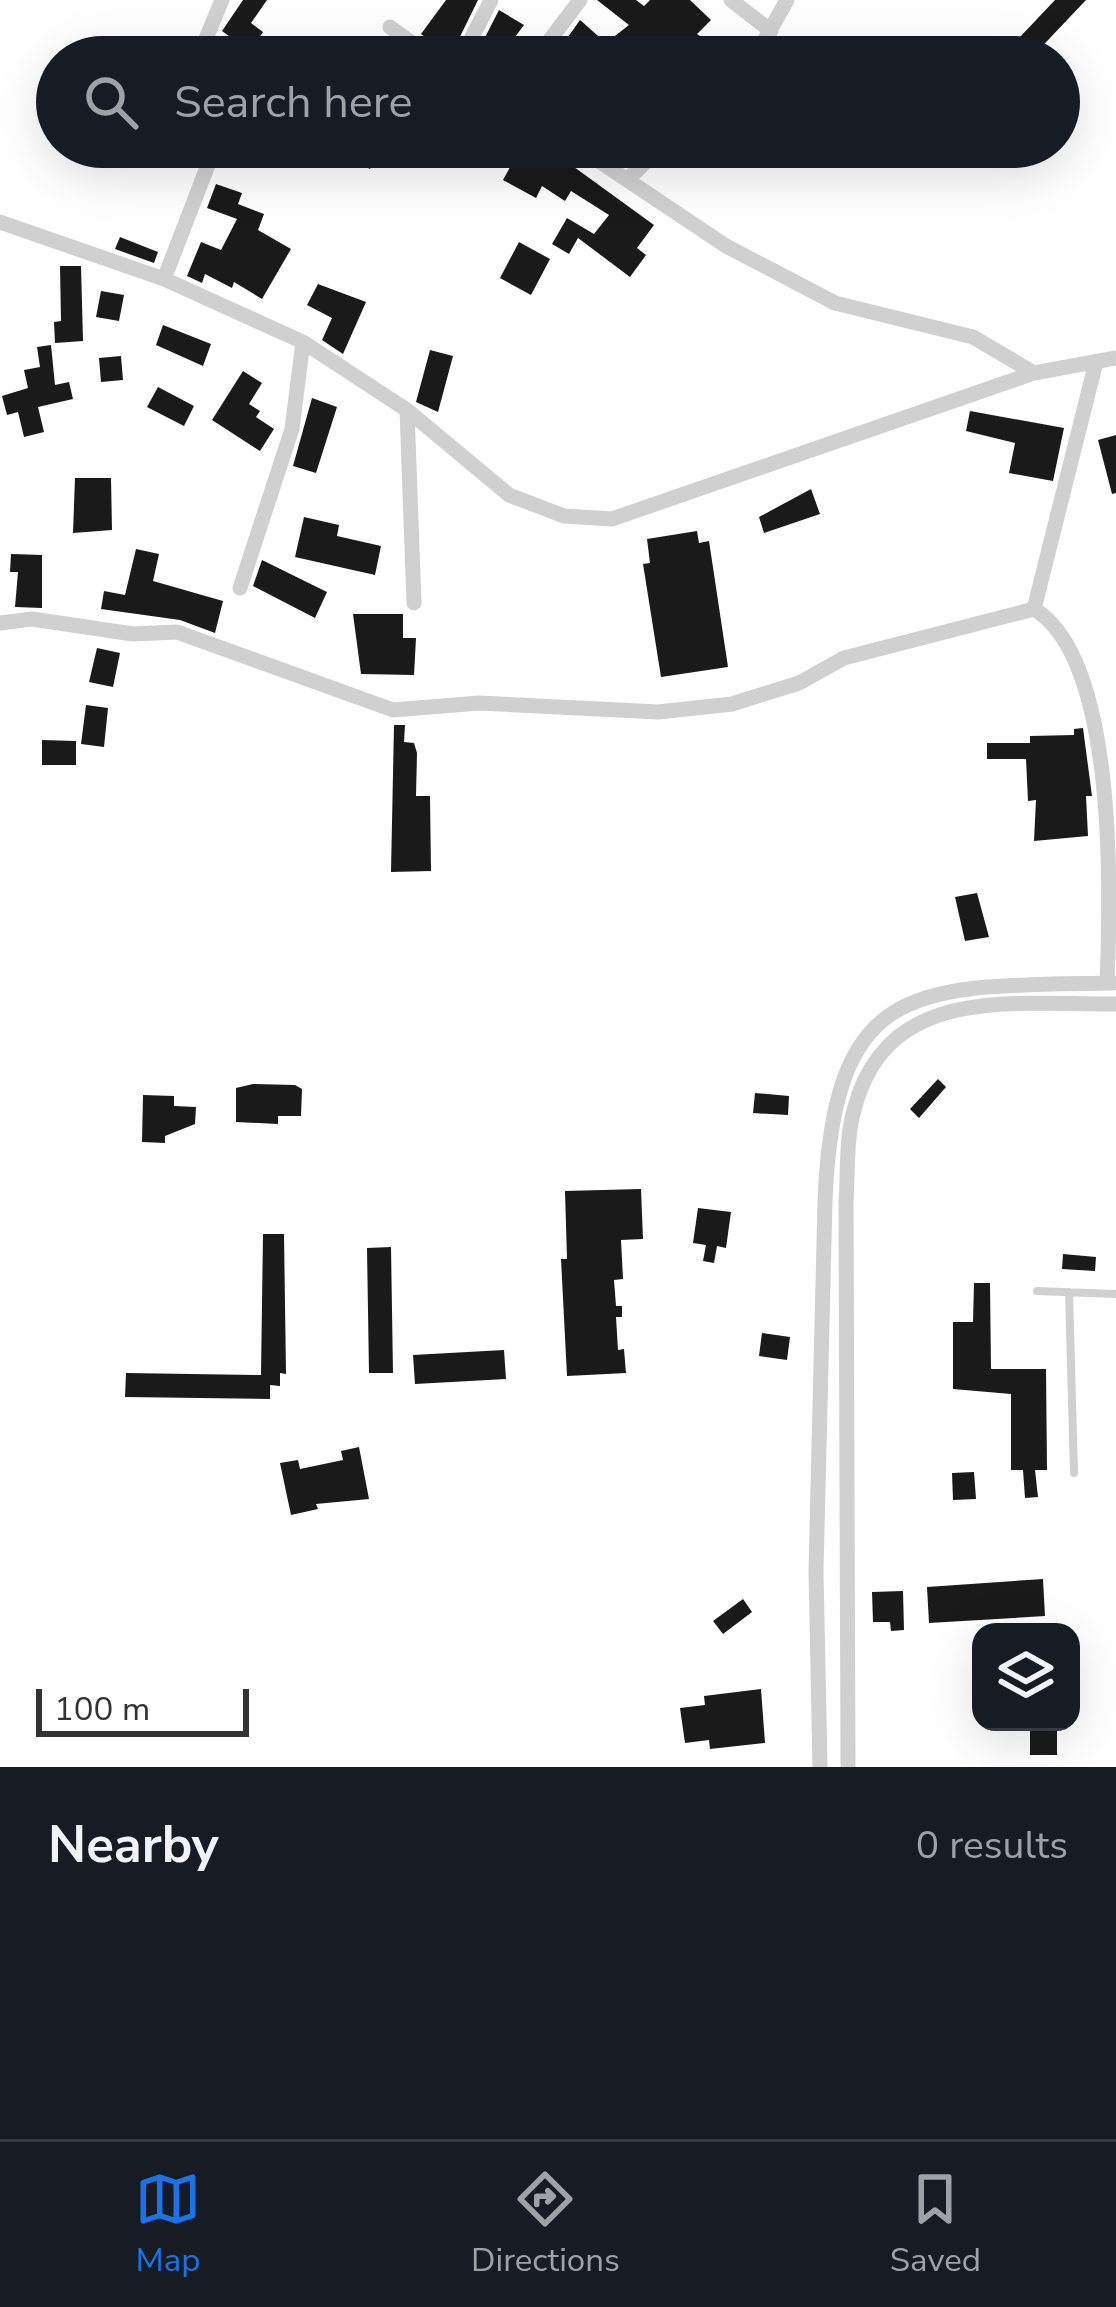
<!DOCTYPE html>
<html lang="en">
<head>
<meta charset="utf-8">
<style>
  :root { --surface:#171b24; --page:#242831; --text:#f1f3f6; --muted:#9ea1a6; --line:#363941; --accent:#1a73e8 }
  body { margin:0; font-family:"Nunito Sans",sans-serif; background:var(--page); color:var(--text) }
  .controls { position:absolute; right:36px; bottom:36px; display:grid; overflow:hidden; border-radius:24px; box-shadow:0 12px 48px #0002 }
  .controls button { width:108px; height:108px; display:grid; place-items:center; padding:0; border:0; border-bottom:3px solid var(--line); background:var(--surface); color:var(--text); font:60px sans-serif }
  .scale { position:absolute; left:36px; bottom:30px; width:213px; box-sizing:border-box; padding-left:12px; border:6px solid #333; border-top:0; font-size:33px; line-height:42px; white-space:nowrap; color:#333; -webkit-text-stroke:9px #fff; paint-order:stroke }
  .list { margin:0; padding:0; list-style:none }
  h2 { display:flex; justify-content:space-between; align-items:center; height:156px; margin:0; padding:0 48px; font-size:51px }
  h2 small { font-size:39px; font-weight:400; color:var(--muted) }
  .icon { flex:none; width:66px; height:66px; fill:none; stroke:currentColor; stroke-width:2; stroke-linecap:round; stroke-linejoin:round }
  .map { position:relative; flex:none; width:1116px; height:1767px; overflow:hidden }
  .search { position:absolute; background:var(--surface); box-shadow:0 12px 48px #0002; left:36px; right:36px; top:36px; height:132px; display:flex; align-items:center; gap:30px; box-sizing:border-box; padding:0 42px; border-radius:66px; color:var(--muted); font-size:45px }
  .sheet { height:372px; background:var(--surface) }
  nav { display:flex; justify-content:space-around; align-items:center; box-sizing:border-box; height:168px; border-top:3px solid var(--line); background:var(--surface); font-size:33px; color:var(--muted) }
  nav a { display:grid; justify-items:center; gap:6px }
  nav .on { color:var(--accent) }
  .map>svg:first-child { display:block }
  .building { fill:#1a1a1a }
  .lines { fill:none; stroke-linecap:round; stroke-linejoin:round }
  .lane { stroke:#d0d0d0; stroke-width:8 }
  .street { stroke:#d0d0d0; stroke-width:15 }
</style>
</head>
<body>
<div class="map">
<svg width="1116" height="1767" viewBox="0 0 1116 1767">
  <rect width="100%" height="100%" fill="#fff"/>
  <path class="building" d="M243,0H267L251,23L263,32L250,51L222,31Z
    M446,0H478L450,57L421,34Z
    M597,0H636L644,6L650,0H690L711,20L697,34L732,57H554L580,20L606,43L629,25Z
    M1055,0H1086L1032,57H1001Z
    M499,10L524,25L500,57H475Z
    M351,147H382L370,169L346,156Z
    M521,147H540L563,159L654,225L637,248L646,255L630,277L578,238L569,254L552,244L567,218L594,234L609,215L571,191L565,201L542,186L536,198L503,180Z
    M216,184L242,193L238,204L264,214L258,230L291,249L262,299L234,282L232,288L205,274L202,283L187,276L201,242L221,250L237,219L207,208Z
    M120,237L158,252L154,263L115,249Z
    M519,242L550,259L531,295L500,278Z
    M60,266H81L83,341L55,343L54,322L61,321Z
    M318,284L366,302L343,354L322,340L332,318L307,305Z
    M101,291L124,295L119,321L96,317Z
    M163,325L211,344L203,366L156,345Z
    M51,345L55,385L69,382L73,399L38,407L44,432L24,437L18,412L7,415L2,396L28,388L24,370L40,367L37,347Z
    M430,350L453,356L438,412L416,402Z
    M121,356L123,380L101,382L99,358Z
    M243,371L262,383L249,404L260,411L256,417L274,429L260,451L212,420Z
    M158,387L194,406L184,426L147,407Z
    M312,398L337,407L316,473L293,466Z
    M970,411L1064,428L1053,481L1009,473L1015,443L966,431Z
    M1116,435V493L1112,494L1098,440Z
    M75,478H111L112,530L73,533Z
    M811,489L820,514L764,533L759,517Z
    M304,517L339,525L337,536L381,546L375,575L295,557Z
    M697,531L699,543L709,541L728,667L661,677L643,564L650,563L647,539Z
    M136,549L159,554L153,581L223,601L215,633L180,620L101,609L104,591L125,595Z
    M11,554L42,555V608L15,607L18,572H10Z
    M262,560L327,592L315,618L253,586Z
    M353,614H403V638H416L414,675L361,674Z
    M97,648L120,653L113,687L89,682Z
    M86,705L108,708L104,747L81,744Z
    M394,725H405L404,742L414,743L417,753L416,796H430L431,871L391,872Z
    M1083,728L1092,796H1086L1088,836L1034,841L1036,800L1028,801L1026,759H987V743H1030V736L1074,735V729Z
    M42,740L76,741V765H42Z
    M977,893L989,937L965,941L955,897Z
    M938,1079L946,1087L919,1118L910,1109Z
    M253,1084L295,1085L302,1089L301,1116H278V1124L236,1122V1088Z
    M755,1093L789,1096L788,1115L753,1113Z
    M143,1095L174,1096V1106L196,1107L195,1124L165,1136V1143L142,1142Z
    M641,1189L643,1239L621,1240L623,1279L614,1280L616,1306H622V1317H616L618,1350L624,1349L626,1373L567,1376L561,1259H567L565,1191Z
    M698,1208L731,1212L726,1248L717,1246L714,1263L703,1261L706,1245L693,1243Z
    M263,1234H284L286,1374L280,1373V1386L270,1385V1399L125,1397L126,1373L261,1375Z
    M391,1247L393,1373H369L367,1248Z
    M1063,1254L1096,1257L1095,1271L1062,1269Z
    M974,1283H990L991,1369H1046L1047,1470H1035L1038,1497L1025,1498L1023,1470H1011V1394L953,1389V1322H973Z
    M762,1333L790,1337L787,1360L759,1356Z
    M504,1350L506,1379L415,1384L413,1355Z
    M359,1447L369,1499L316,1504L318,1509L291,1515L280,1463L298,1460L300,1469L343,1460L341,1451Z
    M974,1472L976,1499L953,1500L952,1473Z
    M1043,1579L1045,1616L929,1623L927,1587Z
    M903,1591L904,1630L891,1631L890,1622H873L872,1592Z
    M743,1599L752,1612L723,1634L713,1621Z
    M761,1689L765,1743L710,1749L709,1740L685,1743L680,1708L705,1705L704,1696Z
    M1030,1728L1057,1729V1755H1030Z"/>
  <g class="lines">
    <path class="lane" d="M1037,1291L1116,1294
      M1069,1292L1074,1473"/>
    <path class="street" d="M731,0L771,31
      M390,27L431,57
      M215,57L205,41L222,0
      M462,57L491,0
      M537,57L580,0
      M755,57L787,0
      M578,147L726,246L835,303L973,337L1034,373
      M628,179L661,147
      M0,222L164,279L303,342L407,410L509,495L564,516L612,519L1034,373L1116,358
      M164,279L215,147
      M407,410L414,603
      M240,588L292,429L303,342
      M1034,609L1096,362
      M0,623L32,619L133,634L177,632L393,710L479,703L658,712L732,704L799,683L844,658L1034,609C1116,658 1111,887 1107,983
      M820,1767L816,1571L825,1201C834,975 920,987 1113,983
      M848,1767L846,1202C848,1172 846,1138 854,1110C887,983 1012,1005 1116,1004"/>
  </g>
</svg>
<div class="controls">
<button><svg class="icon" aria-label="layers" viewBox="0 0 24 24"><path d="M12 4l9 5-9 5-9-5zM3 14l9 5 9-5"/></svg></button>
</div>
<div class="scale">100 m</div>
<div class="search"><svg class="icon" aria-label="search" viewBox="0 0 24 24"><circle cx="10" cy="10" r="6"/><path d="M15 15l6 6"/></svg>Search here</div>
</div>
<section class="sheet">
<h2>Nearby<small>0 results</small></h2>
<ul class="list">
</ul>
</section>
<nav>
<a class="on"><svg class="icon" aria-label="map" viewBox="0 0 24 24"><path d="M3 6l6-2 6 2 6-2v14l-6 2-6-2-6 2zM9 4v14M15 6v14"/></svg>Map</a>
<a><svg class="icon" aria-label="directions" viewBox="0 0 24 24"><path d="M12 3l9 9-9 9-9-9zM9 14v-3h6M13 9l2 2-2 2"/></svg>Directions</a>
<a><svg class="icon" aria-label="saved" viewBox="0 0 24 24"><path d="M7 4h10v16l-5-4-5 4z"/></svg>Saved</a>
</nav>
</body>
</html>
